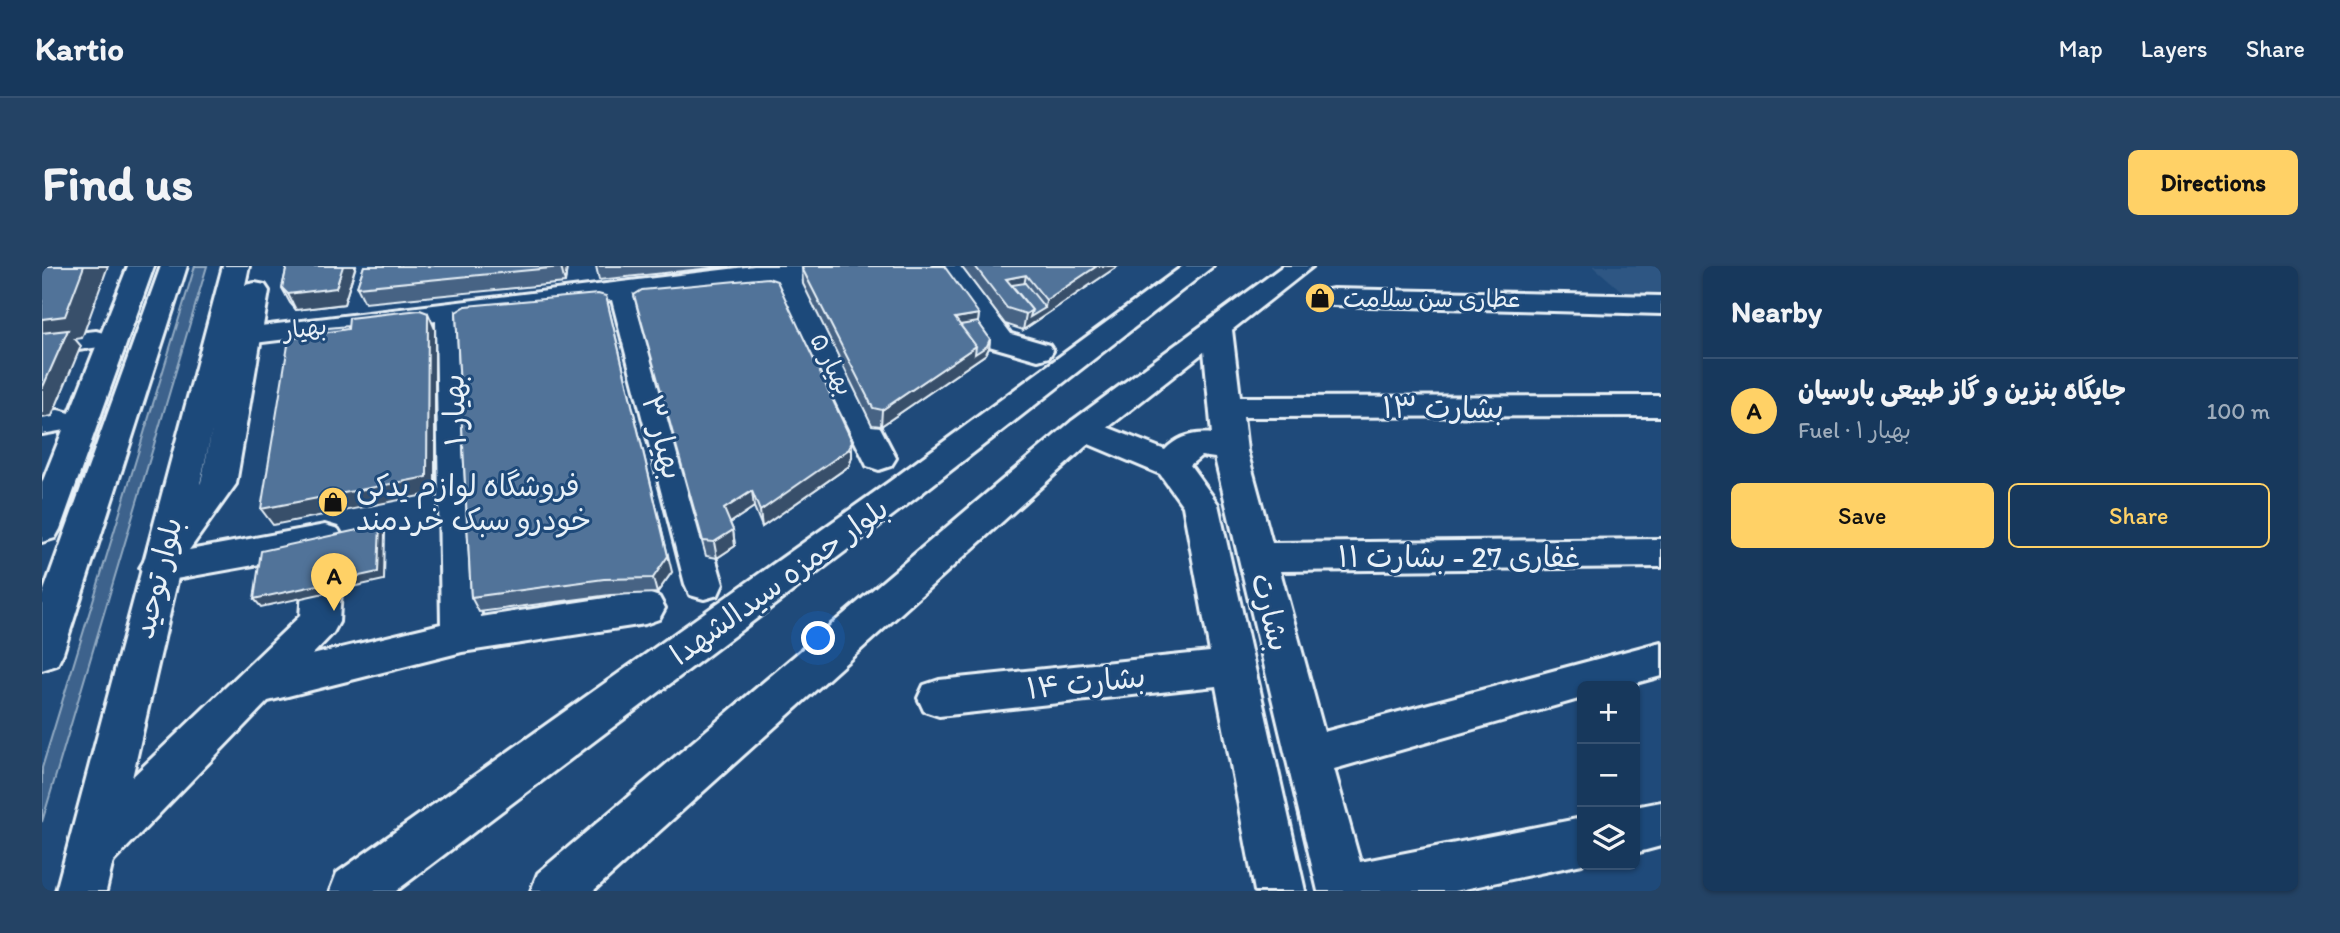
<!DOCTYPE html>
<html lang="en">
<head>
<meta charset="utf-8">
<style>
  :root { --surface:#17385c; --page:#244365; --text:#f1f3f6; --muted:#9eacbb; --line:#365272; --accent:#ffd166 }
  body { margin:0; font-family:Itim,"Playpen Sans Arabic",sans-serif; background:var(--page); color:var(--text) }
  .controls { position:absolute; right:21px; bottom:21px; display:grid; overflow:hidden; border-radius:10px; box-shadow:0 2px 5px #0004 }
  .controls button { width:63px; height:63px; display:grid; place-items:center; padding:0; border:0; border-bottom:2px solid var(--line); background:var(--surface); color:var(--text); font:35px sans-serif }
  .you { position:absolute; left:777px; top:373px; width:24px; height:24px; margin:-18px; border:5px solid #fff; border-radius:50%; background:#1a73e8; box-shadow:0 0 0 10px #1a73e833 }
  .badge { display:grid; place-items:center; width:46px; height:46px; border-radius:50%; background:var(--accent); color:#111; font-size:23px; font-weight:700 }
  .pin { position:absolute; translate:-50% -58px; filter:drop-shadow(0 2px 4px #0008) }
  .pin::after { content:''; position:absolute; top:37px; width:24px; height:21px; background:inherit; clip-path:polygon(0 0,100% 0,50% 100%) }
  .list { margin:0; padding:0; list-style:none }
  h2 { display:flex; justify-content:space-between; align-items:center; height:91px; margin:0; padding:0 28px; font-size:30px }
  h2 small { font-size:23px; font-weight:400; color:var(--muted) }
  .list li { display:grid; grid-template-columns:46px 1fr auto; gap:21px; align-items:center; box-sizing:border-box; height:105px; padding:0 28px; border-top:2px solid var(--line) }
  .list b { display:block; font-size:26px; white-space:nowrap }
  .list p { margin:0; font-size:23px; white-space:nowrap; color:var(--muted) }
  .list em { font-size:23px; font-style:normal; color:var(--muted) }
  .actions { display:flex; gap:14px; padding:21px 28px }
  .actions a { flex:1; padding:16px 0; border:2px solid var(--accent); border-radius:10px; text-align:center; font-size:24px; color:var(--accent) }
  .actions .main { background:var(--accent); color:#111 }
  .icon { flex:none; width:38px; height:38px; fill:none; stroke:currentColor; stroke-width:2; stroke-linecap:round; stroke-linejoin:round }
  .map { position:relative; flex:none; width:1619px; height:625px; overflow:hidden; border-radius:10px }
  header { display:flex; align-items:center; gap:42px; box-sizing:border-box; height:98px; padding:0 35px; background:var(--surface); border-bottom:2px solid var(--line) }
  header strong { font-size:33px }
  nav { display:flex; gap:38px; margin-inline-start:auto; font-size:24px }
  .intro { display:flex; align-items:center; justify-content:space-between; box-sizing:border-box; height:168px; padding:0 42px }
  h1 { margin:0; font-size:49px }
  .button { padding:18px 32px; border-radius:10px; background:var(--accent); color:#111; font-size:24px; font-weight:700 }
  main { display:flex; gap:42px; padding:0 42px }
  aside { flex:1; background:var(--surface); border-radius:10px; box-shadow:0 2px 5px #0004 }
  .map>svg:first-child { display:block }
  .built { fill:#2e5683 }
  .green { fill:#3c628c; stroke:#92aac2; stroke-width:2 }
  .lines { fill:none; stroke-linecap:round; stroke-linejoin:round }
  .minor-casing { stroke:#e8f1f8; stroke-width:6 }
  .major-casing { stroke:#e8f1f8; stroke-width:6 }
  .minor { fill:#1f4a7a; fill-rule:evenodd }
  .major { fill:#1f4a7a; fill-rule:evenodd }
  .wall { fill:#466384; stroke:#e8f1f8; stroke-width:2 }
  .shaded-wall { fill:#39506b; stroke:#e8f1f8; stroke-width:2 }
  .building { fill:#517399; stroke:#e8f1f8; stroke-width:2 }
  .labels { text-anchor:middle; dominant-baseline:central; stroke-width:6; stroke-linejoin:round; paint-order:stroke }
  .far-poi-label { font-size:24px; fill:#e8f1f8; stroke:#1f4a7a; text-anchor:start }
  .far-street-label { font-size:24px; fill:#e8f1f8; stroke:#1f4a7a }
  .street-label { font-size:30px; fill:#e8f1f8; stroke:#1f4a7a }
  .poi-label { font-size:30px; fill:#e8f1f8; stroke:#1f4a7a; text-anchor:start }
</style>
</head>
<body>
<header>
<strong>Kartio</strong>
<nav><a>Map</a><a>Layers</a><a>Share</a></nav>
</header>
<div class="intro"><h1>Find us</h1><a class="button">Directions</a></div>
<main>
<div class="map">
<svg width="1619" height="625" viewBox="0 0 1619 625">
  <rect width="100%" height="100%" fill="#1f4a7a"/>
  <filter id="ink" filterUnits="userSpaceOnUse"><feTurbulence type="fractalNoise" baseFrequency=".0143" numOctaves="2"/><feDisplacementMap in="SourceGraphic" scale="14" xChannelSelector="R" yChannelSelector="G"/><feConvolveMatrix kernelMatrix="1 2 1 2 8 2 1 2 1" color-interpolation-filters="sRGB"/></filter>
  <g filter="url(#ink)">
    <path class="built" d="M1551,0H1619V28H1583Z"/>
    <path class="green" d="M153,0H165L0,556V502Z"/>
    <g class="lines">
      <g class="minor-casing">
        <path id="minor" d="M712,0H794L791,6L760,11L854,192L849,200L837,204L825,200L734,14L597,30L681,318L676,329L662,333L648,329L643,318L570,34L423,51L439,351L603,326L617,331L623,342L617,353L603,358L420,386L226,435L67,600L50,606L33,600L26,583L33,566L258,350L263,290L117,316L104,312L98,302L104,292L283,259L296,263L302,273L297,356L291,367L270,389L399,358L394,55L203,78L193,75L188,69L193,63Z
          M891,0H918L969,68L1007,79L1011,85L1007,91L996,94L947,80Z
          M1291,23L1619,30V48L1291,39L1281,37L1277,31L1281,25Z
          M1175,55L1185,58L1190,64L1198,131L1619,130V150L1201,151L1205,185L1230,277L1619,273V301L1238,305L1282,466L1619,376V410L1583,420H1540V432L1292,503L1318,596L1540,552V598L1413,625H1276L1173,192L1159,190L1148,199L1176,238L1263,625H1213L1174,420L897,450L882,445L876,432L882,419L897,414L1168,386L1141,240L1118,208L1030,171L1026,163L1030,155L1042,152L1123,184C1135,171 1152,166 1170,168L1160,64L1165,58Z
          M54,65L65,68L69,74L65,80L0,89V71Z
          M16,144L28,147L32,155L28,163L0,168V146Z
          M1619,536V580L1593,587V541Z"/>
      </g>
      <g class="major-casing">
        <path id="major" d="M86,0H112L18,263L13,272L0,276V217Z
          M119,0H145L21,387L15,399L0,404V330Z
          M181,0H207L203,19L213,17L223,19L227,25L194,218L140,294L64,625H14ZM170,164L159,216L158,218Z
          M1141,0H1171L871,234L354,625H288L295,607L847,216Z
          M1241,0H1271L1054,171L551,625H489L496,607L1030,155Z"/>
      </g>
      <use href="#minor" class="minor"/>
      <use href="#major" class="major"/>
    </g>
    <path class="wall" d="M245,0H314L302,38L254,44L248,37L240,22Z
      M322,0H525L523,17L323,37L315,21Z
      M554,0H688L557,14Z
      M919,0H1076L981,64L963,58Z
      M760,2L937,48L936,56L948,73L947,82L944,88L839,160L830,159L761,18Z
      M592,29L810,191L807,200L720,261L712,241L688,257L691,264L693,280L675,292L664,290L596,45Z
      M414,46L630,306L615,327L568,329L437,346L429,331Z"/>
    <path class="shaded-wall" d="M42,0H66L40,72L33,73L39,80L10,150L0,152V53Z
      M301,0H312L313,2L302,38L254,44L246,28Z
      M519,0H525L523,17L519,1Z
      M1055,0H1076L981,64L984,48L990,44L1003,42L1004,34Z
      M984,9L981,25L963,20L964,13Z
      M564,30L630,306L615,327L611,312Z
      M386,47L393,63V227L231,259L219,243Z
      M937,48L935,64L918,67L913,52Z
      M948,73L947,82L944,88L839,160L840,144L934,80Z
      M810,175V191L807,200L720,261L718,245Z
      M710,225L712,241L685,259L682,243Z
      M338,259L343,267L342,314L219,341L212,333Z
      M691,264L693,280L675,292L672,276Z"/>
    <path class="building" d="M0,0H42L23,50L0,53Z
      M245,0H301L294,22L246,28L240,22Z
      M322,0H519V1L315,21Z
      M763,0H902L937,48L913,52L934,80L840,144L831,142L760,2Z
      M933,0H1055L1004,34L984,9L964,13L990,44L984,48L965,42Z
      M726,12L735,15L810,175L807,183L718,245L710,225L682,243L691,264L672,276L661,275L592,29L600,24Z
      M983,17L1003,42L988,51L990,44L970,19Z
      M556,28L564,30L626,290L611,312L562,313L429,331L414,46L424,40Z
      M378,44L386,47L385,211L219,243L247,73L306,63L307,52Z
      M936,56L948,73L945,80L933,88L934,80L918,59Z
      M306,60V63L263,70L275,63Z
      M26,64L0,123V67Z
      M338,259L336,306L212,333L219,285Z"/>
  </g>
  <defs>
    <g id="shop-disc" transform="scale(1.575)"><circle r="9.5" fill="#ffd166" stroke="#1f4a7a"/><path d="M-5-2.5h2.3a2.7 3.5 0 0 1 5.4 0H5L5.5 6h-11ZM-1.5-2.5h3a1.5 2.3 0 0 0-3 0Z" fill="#111"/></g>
  </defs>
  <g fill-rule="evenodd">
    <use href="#shop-disc" x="1278" y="32"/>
    <use href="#shop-disc" x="291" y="236"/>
  </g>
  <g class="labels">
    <g class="far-poi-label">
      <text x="1301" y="32">عطاری سن سلامت</text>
    </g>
    <g class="far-street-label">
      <text transform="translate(263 62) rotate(-7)">بهیار</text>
      <text transform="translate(790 98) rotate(63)">بهیار ۵</text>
    </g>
    <g class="street-label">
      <text x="1401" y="141">بشارت ۱۳</text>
      <text transform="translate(412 144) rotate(-92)">بهیار ۱</text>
      <text transform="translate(621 171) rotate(75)">بهیار ۳</text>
      <text x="1417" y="290">غفاری 27 - بشارت ۱۱</text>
      <text transform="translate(115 312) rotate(-76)">بلوار توحید</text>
      <text transform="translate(737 315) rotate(-36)">بلوار حمزه سیدالشهدا</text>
      <text transform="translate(1229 346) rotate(76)">بشارت</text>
      <text transform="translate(1044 416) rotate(-6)">بشارت ۱۴</text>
    </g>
    <g class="poi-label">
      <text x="314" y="219">فروشگاه لوازم یدکی<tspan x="314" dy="34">خودرو سبک خردمند</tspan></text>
    </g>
  </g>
</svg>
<div class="controls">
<button>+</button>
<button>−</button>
<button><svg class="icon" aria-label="layers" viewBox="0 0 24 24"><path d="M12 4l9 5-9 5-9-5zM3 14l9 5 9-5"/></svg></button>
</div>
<div class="you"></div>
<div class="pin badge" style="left:292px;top:345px">A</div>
</div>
<aside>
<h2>Nearby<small></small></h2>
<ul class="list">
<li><span class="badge">A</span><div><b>جایگاه بنزین و گاز طبیعی پارسیان</b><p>Fuel · بهیار ۱</p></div><em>100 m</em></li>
</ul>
<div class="actions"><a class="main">Save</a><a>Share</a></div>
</aside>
</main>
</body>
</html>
